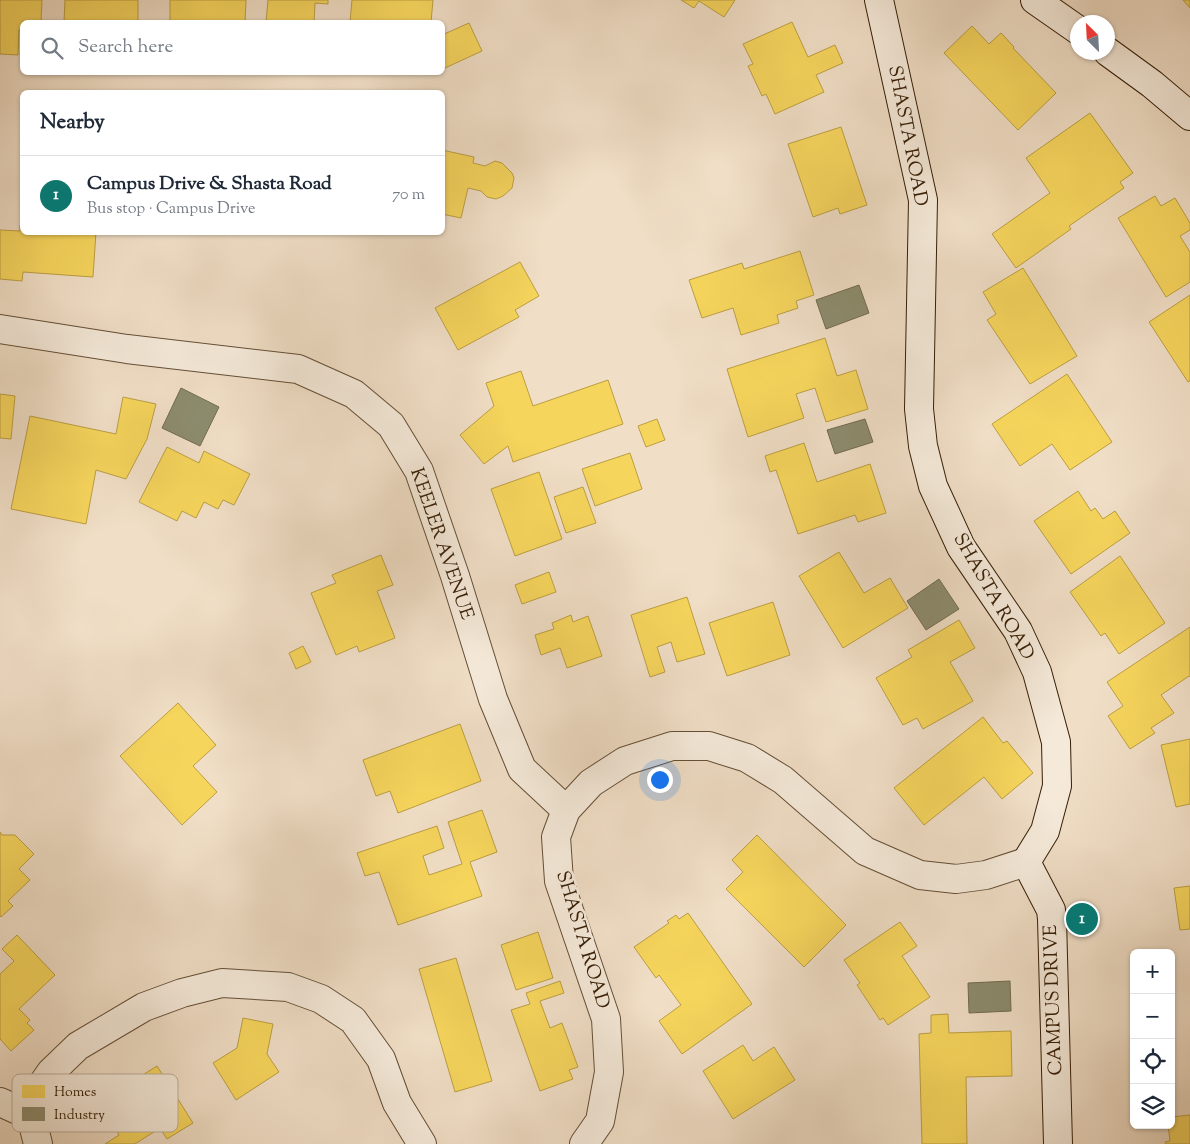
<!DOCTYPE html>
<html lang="en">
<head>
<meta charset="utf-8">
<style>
  :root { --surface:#fff; --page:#f6f6f7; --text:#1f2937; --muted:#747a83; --line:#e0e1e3; --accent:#0f766e }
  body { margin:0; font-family:"Sorts Mill Goudy",serif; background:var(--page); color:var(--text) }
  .controls { position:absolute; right:15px; bottom:15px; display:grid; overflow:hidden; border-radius:8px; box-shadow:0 1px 4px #0004 }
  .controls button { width:45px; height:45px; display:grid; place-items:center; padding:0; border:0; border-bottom:1px solid var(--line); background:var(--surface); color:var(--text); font:25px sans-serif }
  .compass { position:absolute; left:1070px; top:15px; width:45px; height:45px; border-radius:50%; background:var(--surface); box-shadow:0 1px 4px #0004; rotate:336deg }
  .you { position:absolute; left:659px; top:779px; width:18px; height:18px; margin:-12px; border:4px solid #fff; border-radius:50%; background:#1a73e8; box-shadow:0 0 0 8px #1a73e833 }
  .badge { display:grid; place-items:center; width:32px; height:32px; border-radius:50%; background:var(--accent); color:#fff; font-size:16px; font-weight:700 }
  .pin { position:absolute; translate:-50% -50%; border:2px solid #fff; box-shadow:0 1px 5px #0006 }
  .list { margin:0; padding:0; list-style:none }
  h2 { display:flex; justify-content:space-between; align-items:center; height:65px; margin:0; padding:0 20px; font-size:21px }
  h2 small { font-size:16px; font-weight:400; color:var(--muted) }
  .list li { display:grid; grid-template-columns:32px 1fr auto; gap:15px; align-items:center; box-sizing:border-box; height:80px; padding:0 20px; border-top:1px solid var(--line) }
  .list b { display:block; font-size:19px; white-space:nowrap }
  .list p { margin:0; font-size:16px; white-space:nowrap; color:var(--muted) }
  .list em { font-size:16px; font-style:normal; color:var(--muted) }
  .icon { flex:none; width:28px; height:28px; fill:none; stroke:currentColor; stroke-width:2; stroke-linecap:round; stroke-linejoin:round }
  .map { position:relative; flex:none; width:1190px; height:1144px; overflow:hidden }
  .search { position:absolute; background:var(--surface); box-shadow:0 1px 4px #0004; left:20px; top:20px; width:425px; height:55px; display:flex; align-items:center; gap:12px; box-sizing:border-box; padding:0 18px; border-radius:8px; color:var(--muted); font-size:19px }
  .panel { position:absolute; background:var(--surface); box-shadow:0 1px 4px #0004; left:20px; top:90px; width:425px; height:145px; border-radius:8px }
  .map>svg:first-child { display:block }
  .homes { fill:#f6d55c; stroke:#bc9e42 }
  .industry { fill:#8c8c6e; stroke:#726b4f }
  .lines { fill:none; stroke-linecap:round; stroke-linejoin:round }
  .street-casing { stroke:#644e36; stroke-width:30 }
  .secondary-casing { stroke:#361e06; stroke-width:30 }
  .street { stroke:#f5eada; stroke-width:28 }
  .secondary { stroke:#f5eada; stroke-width:28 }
  .labels { text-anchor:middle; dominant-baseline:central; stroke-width:5; stroke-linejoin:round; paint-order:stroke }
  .street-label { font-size:19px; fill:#361e06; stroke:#f5eada }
  .key { fill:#f5eada; stroke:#bcad9a; stroke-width:1 }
  .key-label { font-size:14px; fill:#361e06 }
</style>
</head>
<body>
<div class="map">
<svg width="1190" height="1144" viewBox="0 0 1190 1144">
  <rect width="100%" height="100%" fill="#f0dec6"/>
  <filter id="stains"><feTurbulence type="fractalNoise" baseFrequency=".004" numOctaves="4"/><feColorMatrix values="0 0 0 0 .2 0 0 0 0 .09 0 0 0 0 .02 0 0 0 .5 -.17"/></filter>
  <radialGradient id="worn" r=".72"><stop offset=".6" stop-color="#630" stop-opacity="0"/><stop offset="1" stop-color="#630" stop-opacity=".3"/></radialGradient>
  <path class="homes" d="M0,0H42L41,22H22V30H19L18,55L0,54Z
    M65,0H138V22H64Z
    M170,0H246L245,22H170Z
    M268,0H328V4L315,3L314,22H266Z
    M352,0H433L431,22H350Z
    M681,0H735L724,17L699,1L694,8Z
    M1183,0H1190V8Z
    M792,22L808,57L835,45L843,63L816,75L824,92L775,114L766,94L762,96L748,66L753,64L743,44Z
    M469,23L482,51L445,68L442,62V35Z
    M972,26L989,44L1001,33L1014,47L1013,48L1056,93L1018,130L944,53Z
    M1090,113L1133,173L1120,182L1124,188L1069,226L1071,229L1016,268L992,234L1050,193L1026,158Z
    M841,127L867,205L840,214L838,208L813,217L788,144Z
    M442,150L474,157L473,163L485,166L495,161L502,163L512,173L514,178L512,188L503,196L496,199L487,197L481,191L468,188L461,218L442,214Z
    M1155,196L1161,206L1175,198L1190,223V230L1180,236L1190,252V282L1166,297L1118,218Z
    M20,225H22V232H96L93,277L23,272L22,281L0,279V230L20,231Z
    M800,251L814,295L796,301L798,308L777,315L779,323L741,335L733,308L702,318L689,280L742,263L744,269Z
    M520,262L539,296L515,310L519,317L458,350L435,308Z
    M1023,268L1077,356L1030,384L987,320L996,314L983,292Z
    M1190,295V381L1188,382L1149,322Z
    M825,338L837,376L856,370L868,409L826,422L815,388L796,394L804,418L748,437L727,369Z
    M521,371L533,406L608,380L623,424L513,462L508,446L484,464L460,435L494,406L486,383Z
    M1067,374L1112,442L1070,470L1052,444L1020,466L992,424Z
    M0,394L15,396L11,439L0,438Z
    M123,397L156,404L147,439L126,479L96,470L86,524L11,509L30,416L116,434Z
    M657,419L665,440L646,447L638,426Z
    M804,443L817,482L870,464L886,513L858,522L855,515L798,534L776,470L770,472L765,456Z
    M167,447L199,463L204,451L250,474L234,505L223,500L218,509L204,502L196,518L182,511L177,521L139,502Z
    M630,453L642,489L595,506L582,469Z
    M539,472L562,539L515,556L491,489Z
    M583,487L596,523L566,533L554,497Z
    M1078,491L1091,511L1095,508L1103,519L1115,511L1130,533L1071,574L1034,521Z
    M839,552L864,593L890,578L908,608L843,648L799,576Z
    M381,555L393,585L377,591L395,638L359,652L357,646L336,655L311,593L336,583L332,575Z
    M1120,556L1165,623L1119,654L1105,633L1101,636L1070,592Z
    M549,572L556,592L522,604L515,585Z
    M687,597L705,654L677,662L671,642L657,647L665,672L650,677L631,615Z
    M773,602L790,655L727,676L709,623Z
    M571,615L573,622L588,616L602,656L567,668L560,648L541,655L535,635L554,629L552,623Z
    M959,620L975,648L950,662L973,701L923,729L917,718L903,725L876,678L912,657L908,650Z
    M1190,627V677L1189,676L1161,695L1174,713L1151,728L1155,733L1130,749L1108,716L1123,706L1107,682Z
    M303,646L311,662L296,669L289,653Z
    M178,703L216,745L193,766L217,792L182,825L120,756Z
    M983,717L1003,743L1007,741L1033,773L1002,799L984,777L924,825L894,788Z
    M460,724L481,781L398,813L390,791L376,796L363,760Z
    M1190,739V804L1176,807L1161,745Z
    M482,810L497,852L470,862L482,896L398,925L379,872L365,876L357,853L437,826L444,848L423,856L429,875L462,864L448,822Z
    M0,832L2,835H15L34,854L19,869L30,880L8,901L13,906L1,917L0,916Z
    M757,835L846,925L804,967L726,889L743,872L732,860Z
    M1190,886V929L1180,930L1174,888Z
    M688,913L752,1004L682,1054L659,1021L681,1005L659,975L656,978L634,947L669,923L667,921L676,915L679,919Z
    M900,922L917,946L902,956L930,997L888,1025L883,1018L880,1020L857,985L860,983L844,960Z
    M538,932L553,978L516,990L501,945Z
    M17,935L55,975L19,1009L30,1020L27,1023L34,1030L11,1051L0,1039V974L14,961L2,949Z
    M456,958L492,1081L455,1092L419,969Z
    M560,981L564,993L540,1001L550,1028L562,1023L578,1067L569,1070L573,1079L540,1091L511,1010L530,1004L526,993Z
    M948,1014L949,1033L1011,1031L1012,1076L966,1077L967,1144H922L919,1034L931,1033V1015Z
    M243,1018L273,1024L267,1054L279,1072L236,1100L213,1063L237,1048Z
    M743,1045L753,1061L774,1047L795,1080L733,1119L703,1071Z
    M157,1066L193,1123L167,1139L160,1128L135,1144H105L119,1135L104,1111L138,1089L133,1081Z
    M1190,1115V1144H1166L1165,1142L1170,1141L1168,1125H1171V1117Z"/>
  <path class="industry" d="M859,285L869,313L826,329L816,300Z
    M181,388L219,407L200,446L162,428Z
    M865,419L873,442L835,454L827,430Z
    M939,579L959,609L926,630L907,601Z
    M1010,981L1011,1011L969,1013L968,983Z"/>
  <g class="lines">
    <g class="street-casing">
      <path id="street" d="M0,329L127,349L298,369L354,394L391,425L419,471L455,576L493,699L522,769L566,810
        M0,1102L31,1116
        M38,1144L31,1116L35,1095L51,1072L78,1046L144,1007L182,993L222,983L288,987L321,999L353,1020L381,1059L397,1103L422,1144
        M584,1144L600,1121L609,1072L606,1019L559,881L556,837L566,810L591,783L625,761L672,746H709L747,758L783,780L865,851L920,875L956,879L986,875L1026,862"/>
    </g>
    <g class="secondary-casing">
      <path id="secondary" d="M879,0L923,200L919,409L923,446L933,486L961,547L1018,631L1037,672L1056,742L1057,786L1045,831L1026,862L1051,910L1052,919L1058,1144
        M1035,0L1078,30
        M1108,52L1152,84L1190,116"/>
    </g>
    <use href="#street" class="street"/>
    <use href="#secondary" class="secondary"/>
  </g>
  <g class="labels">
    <g class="street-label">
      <text transform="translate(907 136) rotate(79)">SHASTA ROAD</text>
      <text transform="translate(441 544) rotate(71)">KEELER AVENUE</text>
      <text transform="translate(993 597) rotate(60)">SHASTA ROAD</text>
      <text transform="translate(582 940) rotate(73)">SHASTA ROAD</text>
      <text transform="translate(1054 1000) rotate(-92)">CAMPUS DRIVE</text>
    </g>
  </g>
  <rect x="12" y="1074" width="166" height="58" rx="8" class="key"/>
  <rect x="22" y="1085" width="23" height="13" fill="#f6d55c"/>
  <rect x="22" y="1107" width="23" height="14" fill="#8c8c6e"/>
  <g class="key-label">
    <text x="54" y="1096">Homes</text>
    <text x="54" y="1119">Industry</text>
  </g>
  <rect width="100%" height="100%" filter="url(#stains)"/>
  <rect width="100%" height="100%" fill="url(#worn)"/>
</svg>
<div class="controls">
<button>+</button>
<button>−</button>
<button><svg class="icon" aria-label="locate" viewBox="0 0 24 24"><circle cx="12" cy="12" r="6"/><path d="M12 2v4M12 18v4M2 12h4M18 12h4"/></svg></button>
<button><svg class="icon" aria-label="layers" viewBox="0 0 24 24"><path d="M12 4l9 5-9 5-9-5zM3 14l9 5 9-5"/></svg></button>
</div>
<svg class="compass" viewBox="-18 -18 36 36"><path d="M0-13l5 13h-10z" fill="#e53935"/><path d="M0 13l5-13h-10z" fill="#747a83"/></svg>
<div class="you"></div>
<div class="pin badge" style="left:1082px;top:919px">1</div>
<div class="search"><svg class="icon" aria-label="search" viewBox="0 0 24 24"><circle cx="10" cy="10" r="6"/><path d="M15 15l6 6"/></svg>Search here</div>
<section class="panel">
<h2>Nearby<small></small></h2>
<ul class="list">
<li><span class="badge">1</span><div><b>Campus Drive &amp; Shasta Road</b><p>Bus stop · Campus Drive</p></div><em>70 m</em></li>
</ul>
</section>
</div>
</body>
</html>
